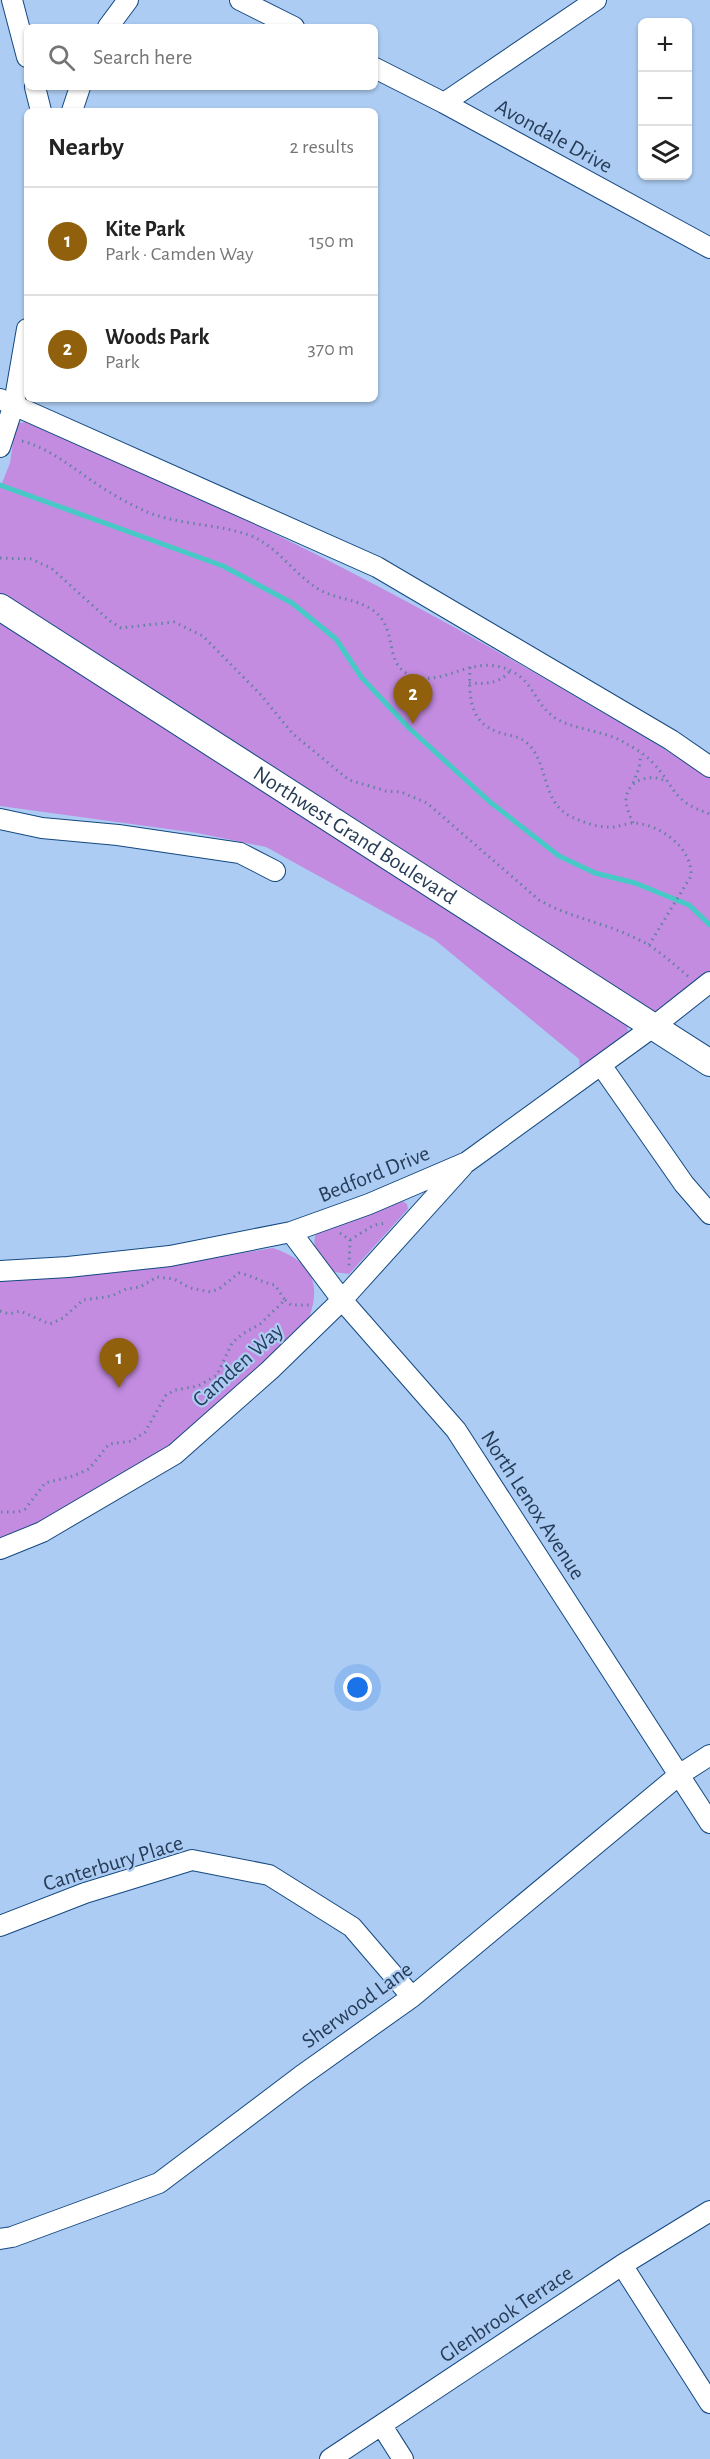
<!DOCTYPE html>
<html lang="en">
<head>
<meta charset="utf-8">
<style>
  :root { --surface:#fff; --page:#f6f6f6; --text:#222; --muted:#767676; --line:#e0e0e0; --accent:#90600d }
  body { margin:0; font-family:"Alegreya Sans",sans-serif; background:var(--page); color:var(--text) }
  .controls { position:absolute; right:18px; top:18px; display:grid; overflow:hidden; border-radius:9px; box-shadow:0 2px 4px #0004 }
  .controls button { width:54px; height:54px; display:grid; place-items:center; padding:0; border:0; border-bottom:2px solid var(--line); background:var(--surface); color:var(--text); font:30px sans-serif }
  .you { position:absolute; left:358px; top:1688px; width:21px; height:21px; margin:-15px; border:4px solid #fff; border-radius:50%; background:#1a73e8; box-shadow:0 0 0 9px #1a73e833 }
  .badge { display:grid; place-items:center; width:39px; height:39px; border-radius:50%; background:var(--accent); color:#fff; font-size:20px; font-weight:700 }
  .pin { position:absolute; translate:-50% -50px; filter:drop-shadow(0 2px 3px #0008) }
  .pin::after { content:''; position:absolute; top:32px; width:21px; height:18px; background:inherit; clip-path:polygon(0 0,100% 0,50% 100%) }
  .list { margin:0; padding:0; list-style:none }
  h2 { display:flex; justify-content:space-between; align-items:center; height:78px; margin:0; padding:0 24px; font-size:26px }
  h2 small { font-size:20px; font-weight:400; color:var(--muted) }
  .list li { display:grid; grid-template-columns:39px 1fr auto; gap:18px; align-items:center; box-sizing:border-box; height:108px; padding:0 24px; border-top:2px solid var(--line) }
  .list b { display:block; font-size:22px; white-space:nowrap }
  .list p { margin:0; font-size:20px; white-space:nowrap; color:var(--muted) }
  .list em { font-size:20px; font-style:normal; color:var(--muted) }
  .icon { flex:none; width:33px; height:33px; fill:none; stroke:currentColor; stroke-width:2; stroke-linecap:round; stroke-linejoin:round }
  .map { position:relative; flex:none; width:710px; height:2459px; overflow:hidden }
  .search { position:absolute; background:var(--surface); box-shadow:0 2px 4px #0004; left:24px; top:24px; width:354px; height:66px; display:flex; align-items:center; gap:15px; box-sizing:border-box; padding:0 21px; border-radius:9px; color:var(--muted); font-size:22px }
  .panel { position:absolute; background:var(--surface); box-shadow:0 2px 4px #0004; left:24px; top:108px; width:354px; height:294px; border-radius:9px }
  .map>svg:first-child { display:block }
  .green { fill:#c38ce1 }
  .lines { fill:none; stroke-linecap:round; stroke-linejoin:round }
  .stream { stroke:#47c9c6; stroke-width:5 }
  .minor-casing { stroke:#144980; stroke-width:22 }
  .tertiary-casing { stroke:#144980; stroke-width:28 }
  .path { stroke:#6580a1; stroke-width:3; stroke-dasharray:1.5 4.5; stroke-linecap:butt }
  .minor { stroke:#fff; stroke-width:20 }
  .tertiary { stroke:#fff; stroke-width:26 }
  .labels { text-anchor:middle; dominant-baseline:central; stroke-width:4.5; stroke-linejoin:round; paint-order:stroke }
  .street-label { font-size:22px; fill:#263c57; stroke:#acccf3 }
</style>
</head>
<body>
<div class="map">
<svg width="710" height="2459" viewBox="0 0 710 2459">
  <rect width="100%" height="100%" fill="#acccf3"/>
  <path class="green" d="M25,422C208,496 384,585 554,684C606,715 660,745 710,778V972L665,1010L653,1013L0,593V488L10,463L15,428L19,423Z
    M0,620L627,1022L628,1034L580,1069L579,1059L435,940L266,847L197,833L0,806Z
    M401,1200L407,1204L408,1209L349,1274L334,1272C322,1259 310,1252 316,1233Z
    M273,1248C308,1260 323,1280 309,1318L207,1418L113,1486L0,1543V1278L175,1264Z"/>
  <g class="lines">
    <path class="stream" d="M0,485L223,566L292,603L336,639L362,678L409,728L490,802L559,856L595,873L635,883L689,905L710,925"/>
    <g class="minor-casing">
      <path id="minor" d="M12,0L27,57
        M240,0L294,27
        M108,27L128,0
        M375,68L444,103L710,248
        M35,87L41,111
        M444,103L596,0
        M72,111L80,87
        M0,399L377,567L671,740L710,767
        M0,447L14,404L27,329
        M0,819L42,828L118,835L240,853L275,871
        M601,1065L684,1184L710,1214
        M291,1232L342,1300L456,1430L710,1823
        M0,1271L68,1267L170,1256L291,1232L369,1204L467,1162L653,1027L710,982
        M0,1549L42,1532L175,1454L270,1370L342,1300L463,1166
        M0,1926L85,1893L192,1860L269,1875L352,1927L412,1997
        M0,2239L12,2237L159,2183L301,2076L412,1997L679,1775L710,1755
        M622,2265L710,2403
        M382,2426L403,2459
        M330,2459L622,2265L710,2211"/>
    </g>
    <g class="tertiary-casing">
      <g id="tertiary">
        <path id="s1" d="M0,607L710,1063"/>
      </g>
    </g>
    <path class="path" d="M22,441C48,448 66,463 88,478C106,491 127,503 147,512C180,525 217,524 249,535C278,546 294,575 320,590C336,599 356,599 371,609C400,627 382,663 410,675C444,690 474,649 515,673C532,683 536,702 550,714C567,730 603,729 625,743C634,748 645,754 651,761C677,787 669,800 710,814
      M0,558L31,559L51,568L110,621L121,628L174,622L203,636L260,694L293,734L349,780L386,791L401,792L427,803L539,900C568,917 602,922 633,937C655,946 671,962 689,977
      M470,667C469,693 468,722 498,732C508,736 518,735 527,743C549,763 541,801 570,816C584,823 599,828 614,827C620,826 626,824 632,823C659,823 693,848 691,876L649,945
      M469,683C486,684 499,684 510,671
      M633,783L639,768L641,754
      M633,823C630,816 626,808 626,799C628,780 648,774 663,780
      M340,1233L350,1240L349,1266
      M350,1240L374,1225L386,1223
      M285,1300L291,1305H311
      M0,1311L9,1314L20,1311L50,1324L63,1318L83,1300L112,1296L126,1289L140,1287L157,1277L174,1279L190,1288L211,1292L220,1288L239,1273C252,1275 262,1283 275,1285L285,1300L260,1324L241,1335L232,1343L217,1375L198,1386L175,1390L166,1395L145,1432L132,1441L109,1444L89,1469L73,1476L45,1483L25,1509L18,1512H0"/>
    <use href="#minor" class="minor"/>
    <use href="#tertiary" class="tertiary"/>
  </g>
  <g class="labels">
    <g class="street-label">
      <text transform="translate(554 136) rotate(29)">Avondale Drive</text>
      <text stroke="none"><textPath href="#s1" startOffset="422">Northwest Grand Boulevard</textPath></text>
      <text transform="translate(374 1174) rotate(-22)">Bedford Drive</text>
      <text transform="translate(238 1365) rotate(-42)">Camden Way</text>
      <text transform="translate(533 1505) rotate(57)">North Lenox Avenue</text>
      <text transform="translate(113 1863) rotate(-17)">Canterbury Place</text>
      <text transform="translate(357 2005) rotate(-36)">Sherwood Lane</text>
      <text transform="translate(506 2314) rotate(-34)">Glenbrook Terrace</text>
    </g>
  </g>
</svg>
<div class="controls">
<button>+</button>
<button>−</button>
<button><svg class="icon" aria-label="layers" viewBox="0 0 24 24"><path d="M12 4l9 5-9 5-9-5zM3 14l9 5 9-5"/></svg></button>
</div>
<div class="you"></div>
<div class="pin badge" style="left:119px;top:1388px">1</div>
<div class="pin badge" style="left:413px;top:724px">2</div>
<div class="search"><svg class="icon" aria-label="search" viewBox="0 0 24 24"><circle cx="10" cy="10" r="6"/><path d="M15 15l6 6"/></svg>Search here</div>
<section class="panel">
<h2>Nearby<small>2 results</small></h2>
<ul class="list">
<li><span class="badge">1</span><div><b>Kite Park</b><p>Park · Camden Way</p></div><em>150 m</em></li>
<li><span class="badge">2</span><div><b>Woods Park</b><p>Park</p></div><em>370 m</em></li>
</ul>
</section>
</div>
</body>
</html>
